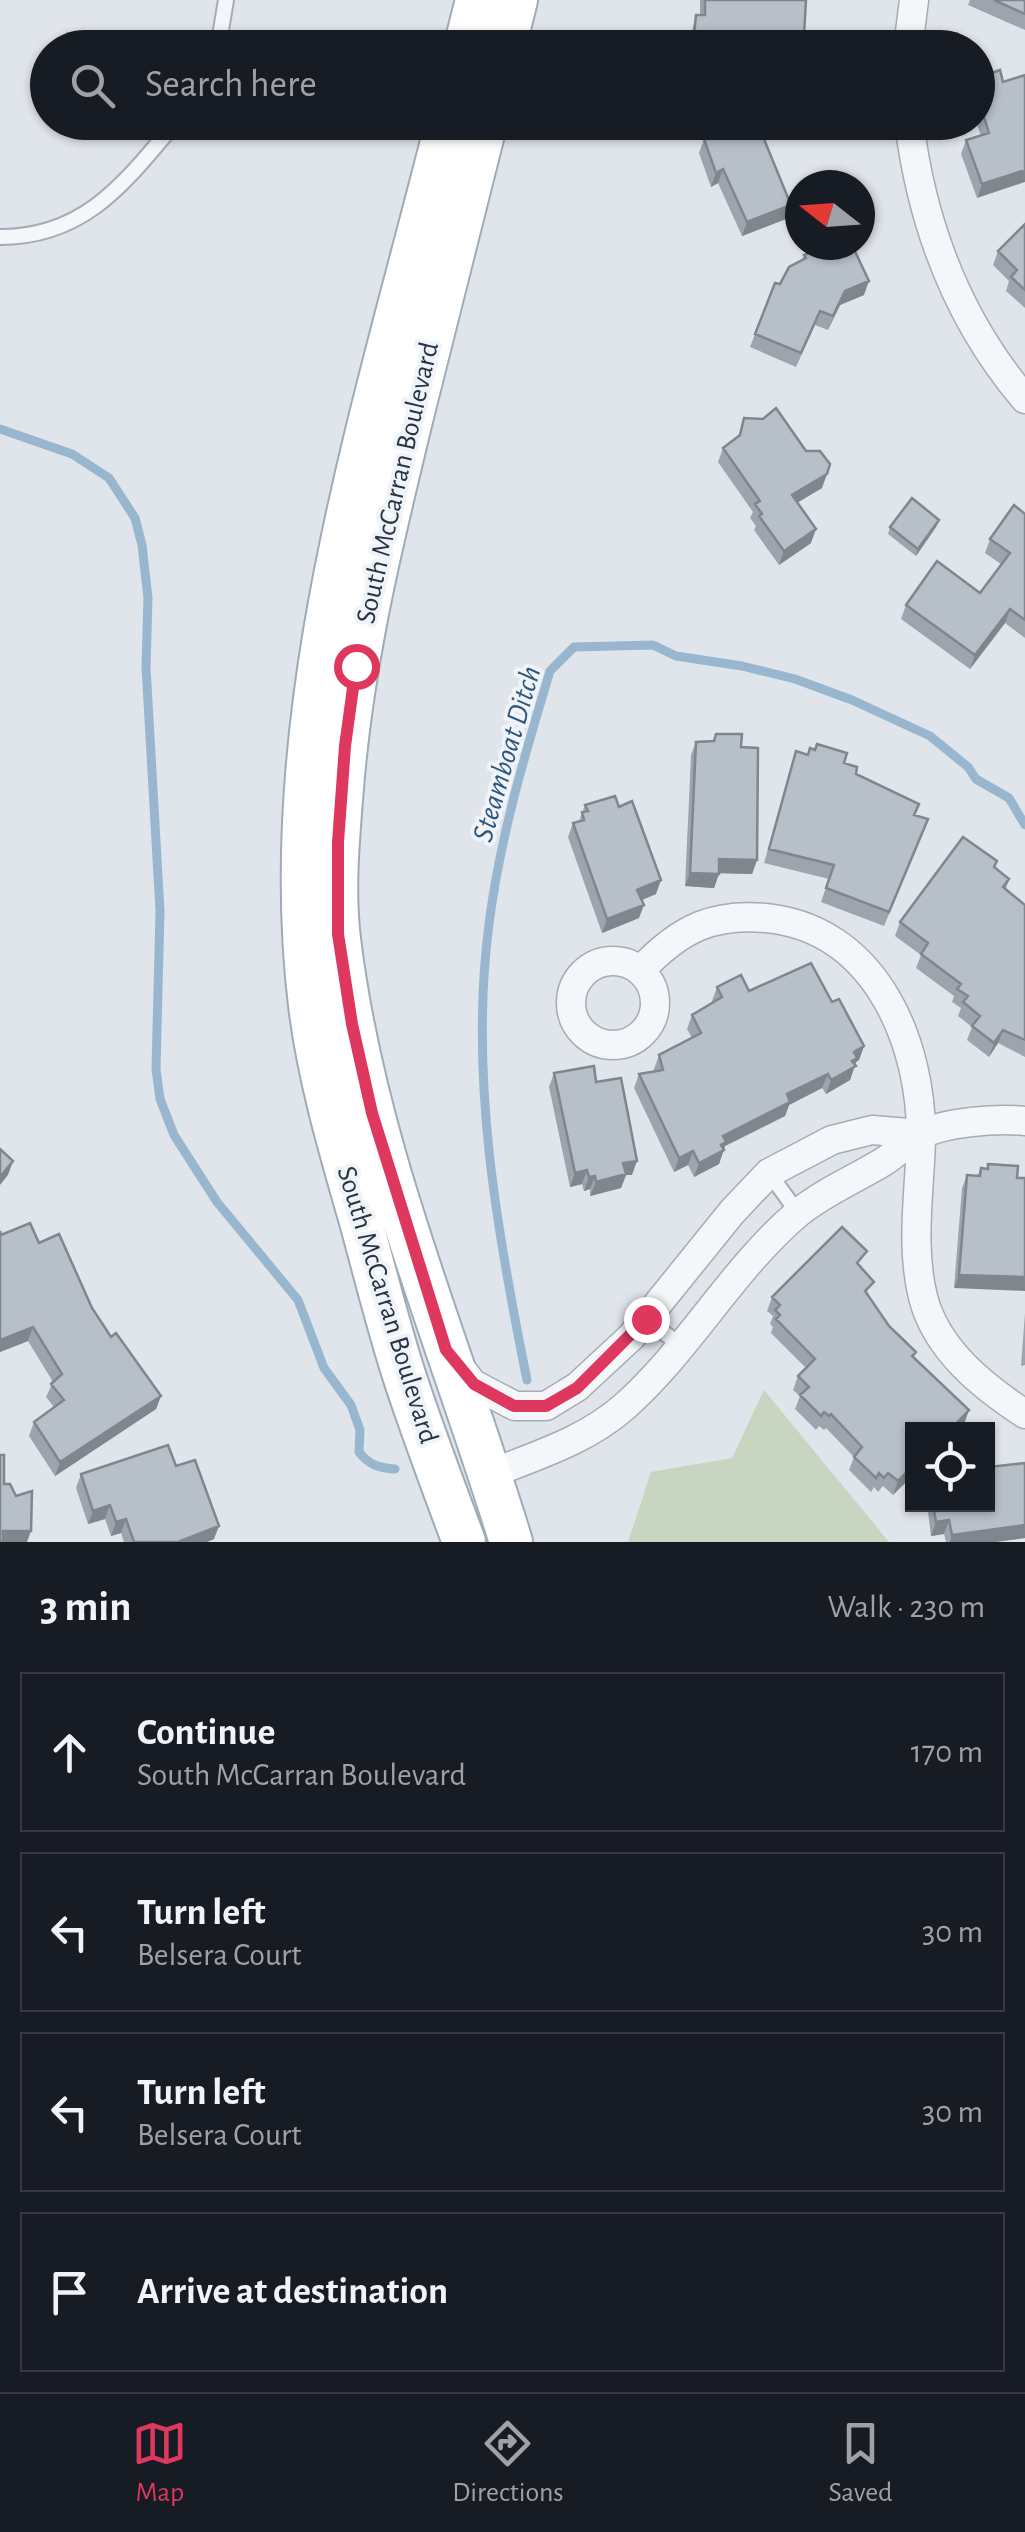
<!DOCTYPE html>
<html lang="en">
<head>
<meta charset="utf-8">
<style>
  :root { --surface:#171b24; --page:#20242c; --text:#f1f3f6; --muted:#9ea1a6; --line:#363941; --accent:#de385f }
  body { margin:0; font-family:"Alegreya Sans",sans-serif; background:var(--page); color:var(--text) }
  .controls { position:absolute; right:30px; bottom:30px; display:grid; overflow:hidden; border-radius:0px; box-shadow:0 2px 8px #0004 }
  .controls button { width:90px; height:90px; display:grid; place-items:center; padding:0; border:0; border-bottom:2px solid var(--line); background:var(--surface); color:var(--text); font:50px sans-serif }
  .compass { position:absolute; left:785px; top:170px; width:90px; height:90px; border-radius:50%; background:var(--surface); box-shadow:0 2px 8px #0004; rotate:287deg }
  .stop { position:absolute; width:30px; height:30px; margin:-22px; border:8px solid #de385f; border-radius:50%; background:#fff }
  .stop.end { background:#de385f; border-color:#fff; box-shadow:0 2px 10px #0008 }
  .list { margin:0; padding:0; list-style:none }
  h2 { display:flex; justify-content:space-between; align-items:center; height:130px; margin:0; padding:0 40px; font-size:42px }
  h2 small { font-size:32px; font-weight:400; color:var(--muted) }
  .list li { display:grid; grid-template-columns:65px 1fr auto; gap:30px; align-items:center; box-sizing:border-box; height:160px; margin:0 20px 20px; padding:0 20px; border:2px solid var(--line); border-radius:0px }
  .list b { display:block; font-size:38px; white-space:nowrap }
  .list p { margin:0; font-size:32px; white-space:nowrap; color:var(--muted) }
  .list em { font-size:32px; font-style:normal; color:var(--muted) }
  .icon { flex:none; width:55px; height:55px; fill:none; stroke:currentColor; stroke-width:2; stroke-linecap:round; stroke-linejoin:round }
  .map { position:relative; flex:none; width:1025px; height:1542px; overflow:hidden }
  .search { position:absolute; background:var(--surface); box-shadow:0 2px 8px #0004; left:30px; right:30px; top:30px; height:110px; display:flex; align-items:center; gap:25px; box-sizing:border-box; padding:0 35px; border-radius:55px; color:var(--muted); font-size:38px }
  .sheet { height:850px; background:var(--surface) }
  nav { display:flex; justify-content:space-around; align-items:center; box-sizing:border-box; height:140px; border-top:2px solid var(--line); background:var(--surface); font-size:28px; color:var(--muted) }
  nav a { display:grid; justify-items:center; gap:5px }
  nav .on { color:var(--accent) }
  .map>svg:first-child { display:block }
  .green { fill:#c8d6c1 }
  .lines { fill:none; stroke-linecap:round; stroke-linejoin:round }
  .stream { stroke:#98b7cf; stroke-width:9 }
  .service-casing { stroke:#a5acb6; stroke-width:18 }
  .minor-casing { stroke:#a5acb6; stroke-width:31 }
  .primary-casing { stroke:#9eabb8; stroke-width:46 }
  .service { stroke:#f4f6f9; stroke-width:14 }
  .minor { stroke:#f4f6f9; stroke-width:28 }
  .primary { stroke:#fff; stroke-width:42 }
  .wall { fill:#9da4ad }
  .shaded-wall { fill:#80868d }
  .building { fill:#b7bfc9; stroke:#80868d; stroke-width:2.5 }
  .route { stroke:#de385f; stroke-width:12 }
  .labels { text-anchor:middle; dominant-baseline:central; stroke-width:8; stroke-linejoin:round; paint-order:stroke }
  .street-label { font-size:28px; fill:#273445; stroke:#f0f4f8 }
  .water-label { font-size:30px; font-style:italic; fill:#2c577d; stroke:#f0f4f8 }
</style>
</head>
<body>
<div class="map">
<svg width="1025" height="1542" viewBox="0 0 1025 1542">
  <rect width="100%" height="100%" fill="#e0e5eb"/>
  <path class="green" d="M764,1390L889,1542H628L651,1472L732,1458Z"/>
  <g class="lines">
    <path class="stream" d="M0,429L72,454L109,478L135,518L142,545L148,598L146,667L160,911L156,1069L160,1099L174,1135L217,1202L298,1300L324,1368L351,1405L360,1430L359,1452C369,1465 379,1468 395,1469
      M527,1380C497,1232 469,1075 489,924C500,837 525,754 550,671L574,647L653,645L676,656L742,666L795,679L852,700L930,736L968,767L976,779L1009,798L1025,825"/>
    <g class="service-casing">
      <path id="service" d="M218,48L226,0
        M0,237C86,237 126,181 176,122
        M769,1173L798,1213
        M645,1319L682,1346"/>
    </g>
    <g class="minor-casing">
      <path id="minor" d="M908,48L914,0
        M909,122C922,226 957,319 1025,399
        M571 1003a42 42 0 1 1 84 0a42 42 0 1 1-84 0Z
        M640,971C680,928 715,911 774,919C877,934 922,1044 921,1138C920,1190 910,1245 923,1297C936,1349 982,1386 1025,1414
        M459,1366L473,1384L515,1406H546L577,1387L631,1337L732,1212L769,1173L832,1140L872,1130L921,1134
        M490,1474C538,1455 587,1440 625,1406C690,1348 732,1269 798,1213C824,1192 855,1179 883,1162C896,1154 907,1142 920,1135C945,1122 997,1118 1025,1121"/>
    </g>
    <g class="primary-casing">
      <path id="primary" d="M465,48L477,0
        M504,48L516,0
        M447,122C376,406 274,710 310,1005C319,1078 340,1148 360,1218C375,1272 388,1326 405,1378C423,1433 444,1488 464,1542
        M486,122C461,220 437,318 412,416C382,539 352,661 342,788C338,837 333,890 339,939C364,1148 450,1342 511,1542"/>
    </g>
    <use href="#service" class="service"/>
    <use href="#minor" class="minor"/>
    <use href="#primary" class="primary"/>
  </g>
  <path class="wall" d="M700,0H806L804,36L860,48H674L679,34L691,35L696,15H700Z
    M970,0H1025V30L968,5Z
    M1025,75L977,198L961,154L966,140L981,136L976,122H978V78L1003,82Z
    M704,139L791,205L786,219L742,236L718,183L711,187L699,153Z
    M1025,224V308L1006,291L1009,281L993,265L998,251Z
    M804,255L864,295L840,305L828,330L815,325L796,367L750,347L775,283L780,284L802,260Z
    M744,418L822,488L797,502L811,543L779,565L754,530L756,526L750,518L753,512L718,462L723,448L738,437Z
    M1025,514V638L1005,623L970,669L901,619L906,605L980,593L1001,564L985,553L990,539Z
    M939,520L936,527L916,556L888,534L890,527Z
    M716,734L741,747L757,860L752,874L719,873L714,888L685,886L691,755L696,742L713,741Z
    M796,751L844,763L856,774L915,815L923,833L884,926L821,902L829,879L764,863Z
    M585,805L619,807L656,894L642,900L639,918L602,933L568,837L573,823L579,821Z
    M997,861L995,868L1009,879L1006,889L1025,905V1057L998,1043L989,1057L967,1040L972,1027L958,1016L961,1008L952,1002L954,996L916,968L921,955L895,936L900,922Z
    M717,987L832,1002L864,1046L859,1060L856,1062L850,1080L826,1094L822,1088L789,1105L785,1116L725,1146L719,1164L694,1177L688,1165L674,1172L634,1088L639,1074L654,1072V1069L659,1055L692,1038L687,1029L692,1015L713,1003L712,1001Z
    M554,1073L596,1082L632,1175H626L621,1188L590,1196V1189L584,1191L582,1184L570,1187L549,1087Z
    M988,1164L1018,1166L954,1288L962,1188L967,1175H978L981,1168L986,1169Z
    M0,1231L1,1235L39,1243L92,1308L111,1337L161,1396L156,1409L55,1476L29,1436L34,1422L54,1407L46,1397L53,1382L28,1341L0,1352Z
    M862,1265L861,1267L869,1297L889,1326L916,1352L914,1357L969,1410L964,1424L912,1430V1476L893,1495L883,1486L878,1492L874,1487L871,1492L849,1470L854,1457L826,1428L824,1430L819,1426L816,1430L795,1409L800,1396L793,1390L798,1376L806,1368L771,1333L773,1327L770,1324L773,1316L767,1311L772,1297Z
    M1025,1313V1365L1021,1366Z
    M1025,1463V1538L995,1542H946L944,1534L931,1536L927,1504H988Z
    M176,1466L214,1539L207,1542H124L121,1533L111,1536L105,1519L88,1524L76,1488L81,1474Z"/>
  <path class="shaded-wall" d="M723,169L718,183L711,187L716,173Z
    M1025,170V182L977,198L982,184Z
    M791,205L786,219L742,236L747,222Z
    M869,281L864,295L840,305L828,330L845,291Z
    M827,474L822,488L787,509L792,495Z
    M939,520L936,527L916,556L918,549Z
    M816,529L811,543L779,565L784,551Z
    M1010,609L1005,623L970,669L975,655Z
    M719,859L757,860L752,874L714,873Z
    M690,873L719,874L714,888L685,886Z
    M661,880L656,894L632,904L637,890Z
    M644,905L639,918L602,933L607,919Z
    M1003,1030L998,1043L989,1057L994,1043Z
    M864,1046L859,1060L856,1062L850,1080L826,1094L831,1080L854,1052Z
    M828,1074L822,1088L789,1105L785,1116L725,1146L719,1164L694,1177L699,1163L723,1136L787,1094Z
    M693,1151L688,1165L674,1172L679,1158Z
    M13,1161L8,1175L0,1185V1177Z
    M637,1161L632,1175H626L621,1188L590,1196L596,1182L623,1163Z
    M587,1170L582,1184L570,1187L575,1173Z
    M595,1176L590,1189L584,1191L589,1177Z
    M959,1275L1025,1277V1291L954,1288Z
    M33,1327L28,1341L0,1352V1340Z
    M161,1396L156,1409L55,1476L60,1462Z
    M969,1410L964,1424L958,1430H950Z
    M912,1467V1476L893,1495L898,1481Z
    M110,1505L105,1519L88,1524L93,1511Z
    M126,1519L121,1533L111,1536L116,1522Z
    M949,1520L944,1534L931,1536L936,1522Z
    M1025,1525V1538L995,1542H950L952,1535Z
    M219,1526L214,1539L207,1542H178Z
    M3,1531H31L27,1542H0Z"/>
  <path class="building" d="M705,0H806L804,36L860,39V48H678L679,34L694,35L696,15H705Z
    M994,0H1025V14Z
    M1000,70L1003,82L1025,75V170L982,184L966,140L989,133L978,98V78Z
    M747,122H757L791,205L747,222L723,169L716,173L704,139Z
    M1025,224V290L1011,277L1017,270L998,251Z
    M829,245H852L869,281L845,291L833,316L820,311L801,353L755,334L775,283L780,284L789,267L806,258L804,255Z
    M776,408L806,451H820L830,464L827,474L792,495L816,529L784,551L759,516L762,514L755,504L760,501L723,448L740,435L744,418L763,419Z
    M912,498L939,520L918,549L890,527Z
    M1014,505L1025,514V620L1010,609L975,655L906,605L937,561L980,593L1010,553L990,539Z
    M716,734H742L741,747L758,748L757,860L719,859V874L690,873L696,742L714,741Z
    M817,744L847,753L844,763L857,767L856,774L919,804L914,815L928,819L889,912L826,888L834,865L769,849L796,751L808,755L810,748L815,750Z
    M615,796L619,807L632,801L661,880L637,890L644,905L607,919L573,823L584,820L582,812L588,811L585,805Z
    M963,837L997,861L994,867L1009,879L1003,887L1025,905V1040L1003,1030L994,1043L972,1026L980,1016L963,1002L968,996L957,989L961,984L921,954L928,943L900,922Z
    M811,963L832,1002L839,999L864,1046L854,1052L857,1058L852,1061L856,1066L831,1080L828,1074L787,1094L790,1102L723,1136L726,1142L721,1145L724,1150L699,1163L693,1151L679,1158L639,1074L663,1070L659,1055L701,1033L692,1015L722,997L717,987L741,975L749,991Z
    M594,1066L596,1082L621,1078L637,1161L623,1163L626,1174L596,1182L595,1176L589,1177L587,1170L575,1173L554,1073Z
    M0,1149L13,1161L0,1177Z
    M988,1164L1018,1166L1017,1178H1025V1277L959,1275L967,1175L980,1176L981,1168L988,1169Z
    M30,1223L39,1243L59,1234L92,1308L111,1337L116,1333L161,1396L60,1462L34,1422L64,1400L51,1384L62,1374L33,1327L0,1340V1231L1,1235Z
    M842,1227L867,1251L857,1263L874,1282L865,1291L889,1326L916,1352L912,1356L969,1410L950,1430H912V1467L898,1481L888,1473L884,1478L879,1473L876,1478L854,1457L862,1447L831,1414L829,1416L824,1412L821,1416L800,1395L809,1387L798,1376L815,1359L776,1319L780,1315L775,1310L780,1305L772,1297Z
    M168,1445L176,1466L195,1460L219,1526L178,1542H134L126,1519L116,1522L110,1505L93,1511L81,1474Z
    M0,1455H4V1484H10L16,1496L32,1491L31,1531H3V1542H0Z
    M1025,1463V1525L952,1535L949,1520L936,1522L933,1504H988V1467Z"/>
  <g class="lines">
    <path class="route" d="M356,666L345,746L338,842V934L352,1024L372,1113L446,1350L474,1384L514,1406H546L577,1388L646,1319"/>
  </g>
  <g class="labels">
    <g class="street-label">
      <text transform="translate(398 483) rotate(-77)">South McCarran Boulevard</text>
      <text transform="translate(387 1305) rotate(73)">South McCarran Boulevard</text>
    </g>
    <g class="water-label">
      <text transform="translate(507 754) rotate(-74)">Steamboat Ditch</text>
    </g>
  </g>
</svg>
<div class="controls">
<button><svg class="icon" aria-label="locate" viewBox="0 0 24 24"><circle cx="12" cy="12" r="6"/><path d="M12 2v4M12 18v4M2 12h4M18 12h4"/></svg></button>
</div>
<svg class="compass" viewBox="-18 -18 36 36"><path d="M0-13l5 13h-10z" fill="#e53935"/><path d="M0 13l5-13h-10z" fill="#9ea1a6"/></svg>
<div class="stop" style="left:356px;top:666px"></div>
<div class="stop end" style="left:646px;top:1319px"></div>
<div class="search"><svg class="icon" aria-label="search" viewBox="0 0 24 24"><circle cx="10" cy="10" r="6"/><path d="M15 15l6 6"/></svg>Search here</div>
</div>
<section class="sheet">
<h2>3 min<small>Walk · 230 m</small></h2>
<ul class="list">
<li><svg class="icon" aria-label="ahead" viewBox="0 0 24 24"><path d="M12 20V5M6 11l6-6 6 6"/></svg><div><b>Continue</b><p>South McCarran Boulevard</p></div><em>170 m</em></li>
<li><svg class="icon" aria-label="left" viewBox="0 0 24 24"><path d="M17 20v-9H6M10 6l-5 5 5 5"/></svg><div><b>Turn left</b><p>Belsera Court</p></div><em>30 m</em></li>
<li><svg class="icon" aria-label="left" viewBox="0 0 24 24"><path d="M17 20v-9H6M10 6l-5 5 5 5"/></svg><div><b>Turn left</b><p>Belsera Court</p></div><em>30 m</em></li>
<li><svg class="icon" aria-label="arrive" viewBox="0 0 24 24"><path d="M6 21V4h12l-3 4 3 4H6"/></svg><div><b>Arrive at destination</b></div></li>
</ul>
</section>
<nav>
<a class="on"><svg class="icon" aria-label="map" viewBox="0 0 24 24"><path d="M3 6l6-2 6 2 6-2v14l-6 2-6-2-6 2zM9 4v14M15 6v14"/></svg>Map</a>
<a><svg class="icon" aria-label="directions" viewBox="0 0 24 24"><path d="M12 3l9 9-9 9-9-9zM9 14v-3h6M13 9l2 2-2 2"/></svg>Directions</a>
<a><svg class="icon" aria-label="saved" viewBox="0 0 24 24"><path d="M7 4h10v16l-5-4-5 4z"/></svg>Saved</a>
</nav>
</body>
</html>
